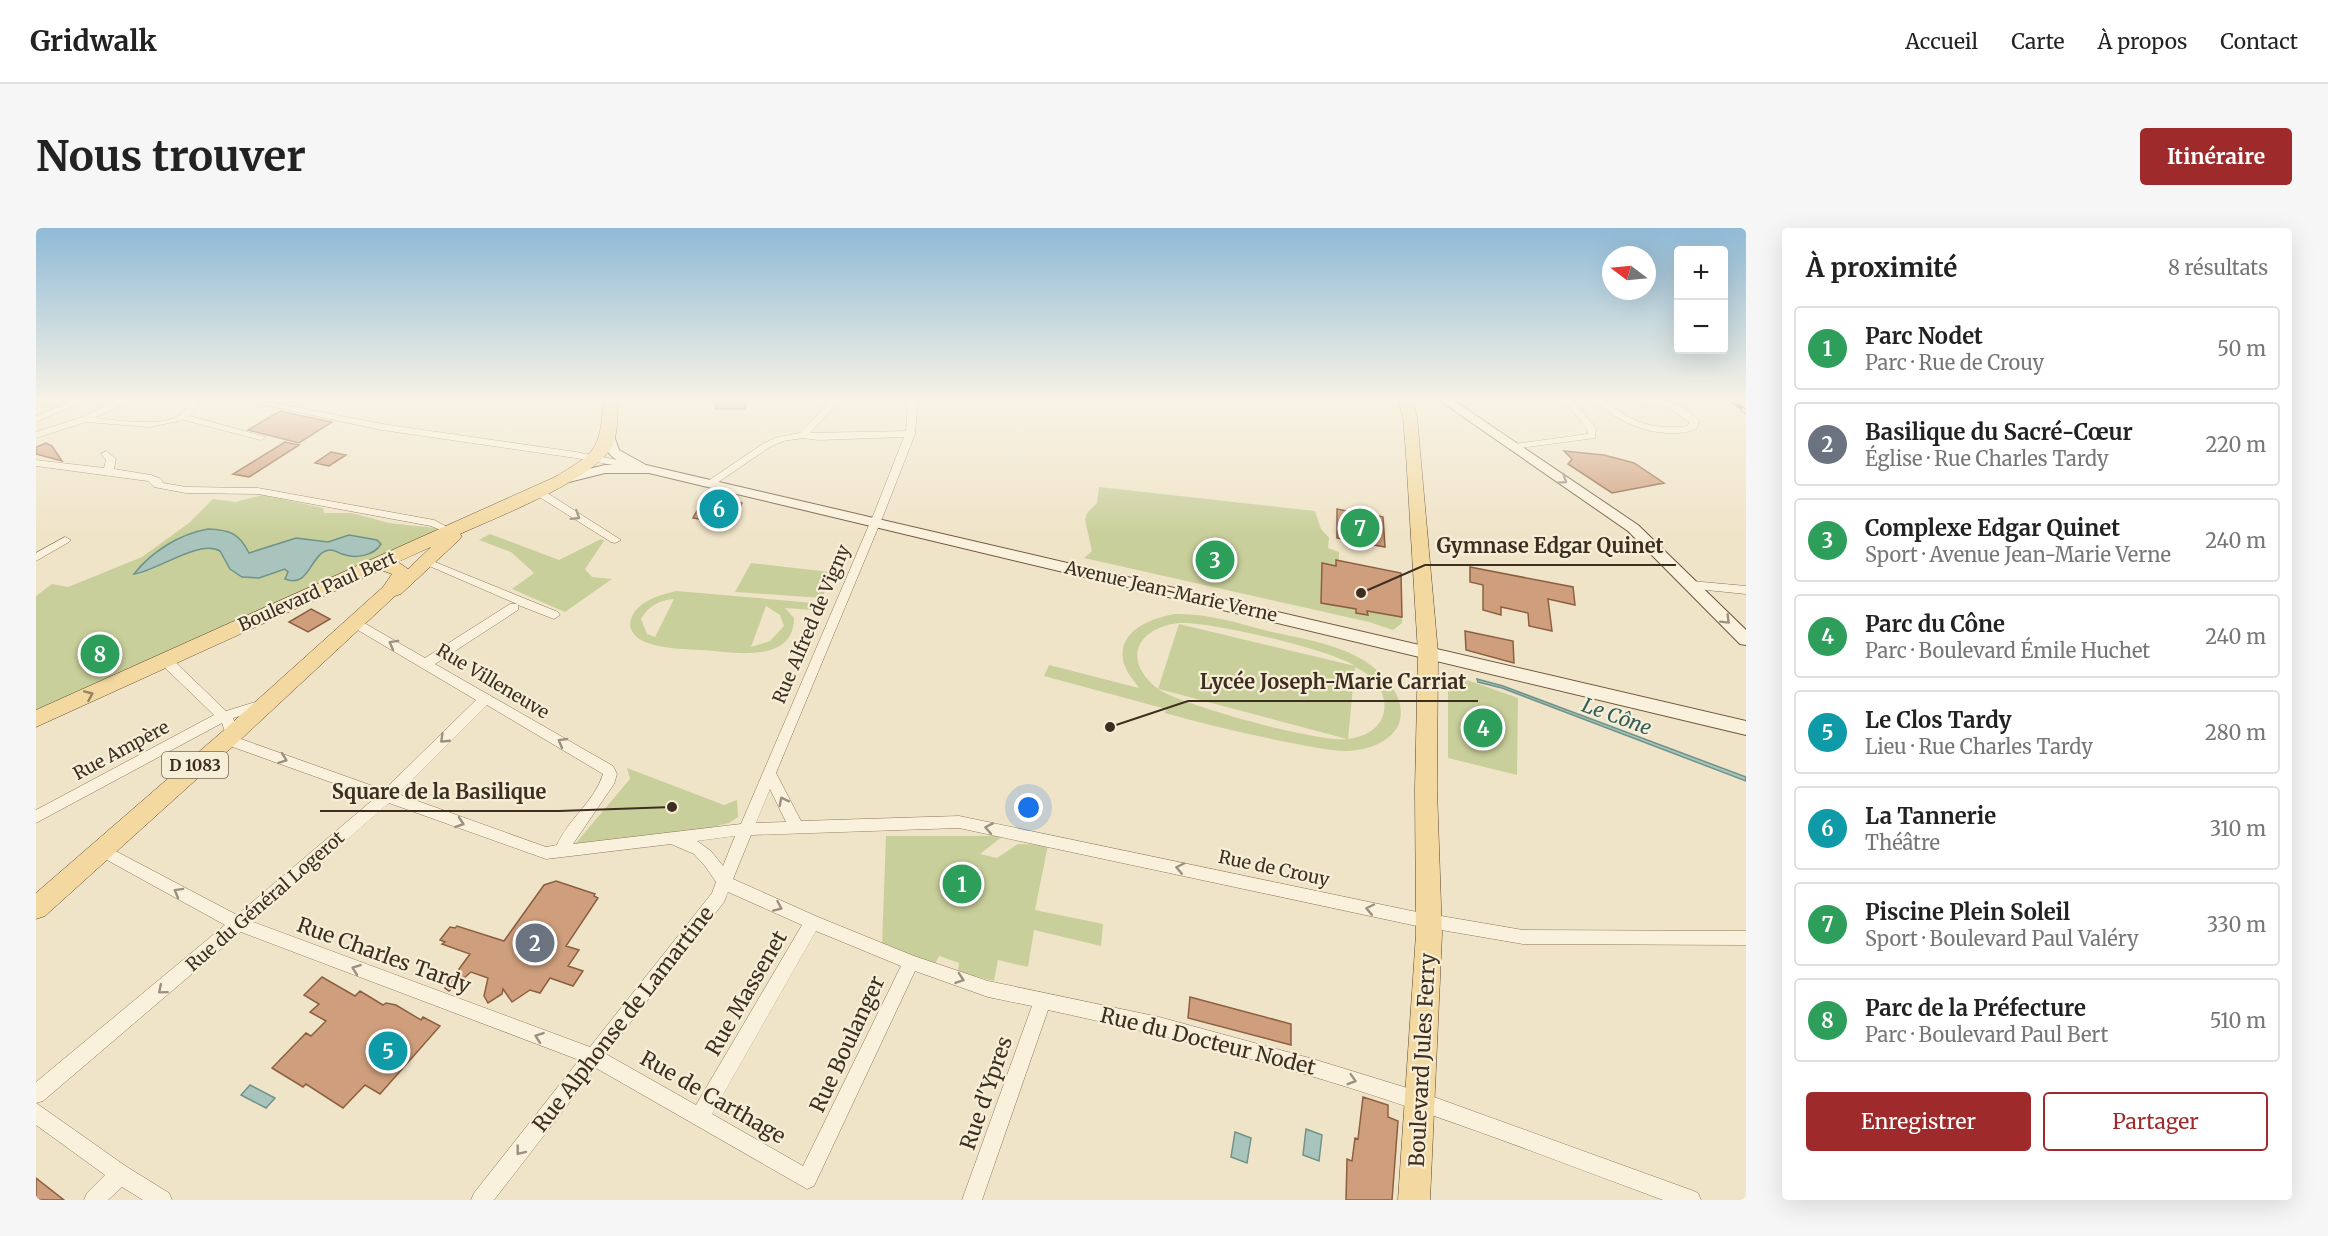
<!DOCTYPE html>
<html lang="fr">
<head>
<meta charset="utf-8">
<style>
  :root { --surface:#fff; --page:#f6f6f6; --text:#222; --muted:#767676; --line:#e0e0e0; --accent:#9e2a2b }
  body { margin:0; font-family:Merriweather,serif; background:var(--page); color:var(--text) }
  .controls { position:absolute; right:18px; top:18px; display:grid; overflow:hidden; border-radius:6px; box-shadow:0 6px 24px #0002 }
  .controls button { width:54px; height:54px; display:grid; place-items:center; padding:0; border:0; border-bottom:2px solid var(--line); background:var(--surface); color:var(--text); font:30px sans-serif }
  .compass { position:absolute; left:1566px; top:18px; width:54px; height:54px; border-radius:50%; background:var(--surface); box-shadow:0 6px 24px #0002; rotate:286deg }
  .you { position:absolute; left:993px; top:580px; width:21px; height:21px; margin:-15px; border:4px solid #fff; border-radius:50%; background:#1a73e8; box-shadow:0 0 0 9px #1a73e833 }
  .badge { display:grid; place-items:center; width:39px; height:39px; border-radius:50%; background:var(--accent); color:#fff; font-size:20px; font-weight:700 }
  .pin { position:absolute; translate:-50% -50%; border:3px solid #fff; box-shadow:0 2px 6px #0006 }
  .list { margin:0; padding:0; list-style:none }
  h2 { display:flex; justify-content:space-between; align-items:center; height:78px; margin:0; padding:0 24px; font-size:26px }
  h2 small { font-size:20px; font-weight:400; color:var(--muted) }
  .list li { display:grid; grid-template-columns:39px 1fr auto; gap:18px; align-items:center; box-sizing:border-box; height:84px; margin:0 12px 12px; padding:0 12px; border:2px solid var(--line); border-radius:6px }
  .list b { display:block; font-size:22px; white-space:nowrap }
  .list p { margin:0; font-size:20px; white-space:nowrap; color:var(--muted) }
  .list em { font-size:20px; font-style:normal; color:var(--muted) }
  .actions { display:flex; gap:12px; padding:18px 24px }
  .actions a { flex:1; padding:14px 0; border:2px solid var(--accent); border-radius:6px; text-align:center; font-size:21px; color:var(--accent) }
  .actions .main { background:var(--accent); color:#fff }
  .map { position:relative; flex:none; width:1710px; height:972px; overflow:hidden; border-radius:6px }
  header { display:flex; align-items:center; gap:36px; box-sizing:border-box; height:84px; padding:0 30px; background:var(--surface); border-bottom:2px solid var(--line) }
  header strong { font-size:28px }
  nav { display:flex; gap:33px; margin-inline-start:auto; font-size:21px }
  .intro { display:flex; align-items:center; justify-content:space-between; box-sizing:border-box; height:144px; padding:0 36px }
  h1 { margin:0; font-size:42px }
  .button { padding:15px 27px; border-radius:6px; background:var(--accent); color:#fff; font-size:21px; font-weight:700 }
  main { display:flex; gap:36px; padding:0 36px }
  aside { flex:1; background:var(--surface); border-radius:6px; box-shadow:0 6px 24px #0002 }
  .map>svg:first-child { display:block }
  .green { fill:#c9cf9b; fill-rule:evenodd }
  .water { fill:#a9c4bc; stroke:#6f938a; stroke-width:1.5 }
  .building { fill:#cf9f7d; stroke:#8d5f41; stroke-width:1.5 }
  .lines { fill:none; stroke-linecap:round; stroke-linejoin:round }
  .street-casing { stroke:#8d765c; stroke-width:1 }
  .secondary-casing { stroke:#6f573f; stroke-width:2 }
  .primary-casing { stroke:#5b4430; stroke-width:1 }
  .street { fill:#faf1dc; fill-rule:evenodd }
  .secondary { fill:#faf1dc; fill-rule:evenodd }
  .primary { fill:#f3d9a0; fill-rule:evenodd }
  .rail-casing { stroke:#3d2e20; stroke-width:4.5 }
  .rail { stroke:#f7eed8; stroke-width:3; stroke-dasharray:8; stroke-linecap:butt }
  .oneway { stroke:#9c907e }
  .oneway2 { stroke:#988460 }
  .labels { text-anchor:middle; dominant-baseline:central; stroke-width:4.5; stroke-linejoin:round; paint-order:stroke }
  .shield { fill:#f7eed8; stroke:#756857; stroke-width:1.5 }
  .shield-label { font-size:16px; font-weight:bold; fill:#3d2e20 }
  .street-label { font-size:18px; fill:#3d2e20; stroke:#f7eed8 }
  .water-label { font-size:20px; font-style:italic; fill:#2f5d5a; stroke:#f7eed8 }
  .near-street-label { font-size:21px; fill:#3d2e20; stroke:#f7eed8 }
  .leader { fill:none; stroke:#3d2e20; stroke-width:2 }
  .callout-dot { fill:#3d2e20; stroke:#f7eed8; stroke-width:2 }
  .callout-label { font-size:20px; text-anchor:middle; font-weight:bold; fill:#3d2e20; stroke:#f7eed8; stroke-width:4.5; stroke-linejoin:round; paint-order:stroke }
</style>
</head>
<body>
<header>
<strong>Gridwalk</strong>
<nav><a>Accueil</a><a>Carte</a><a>À propos</a><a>Contact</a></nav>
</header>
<div class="intro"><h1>Nous trouver</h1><a class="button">Itinéraire</a></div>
<main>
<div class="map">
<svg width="1710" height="972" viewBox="0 0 1710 972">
  <rect width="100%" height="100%" fill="#f0e4c8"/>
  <path class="green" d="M1063,259L1279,283L1285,301L1293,310L1292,320L1303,324V333L1365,345L1366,395L1357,402L1333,394L1048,330L1056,323L1049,292L1051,285L1061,275Z
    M226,267L287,280L288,285H316L353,295L399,300L401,303L0,484V368L16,356L32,359L106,329L153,295L177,271L200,274Z
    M454,306L523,332L565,311L568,313L549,341L556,349L576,351L529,384L476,361L498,345L475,324L443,312Z
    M715,335L794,344L796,347L786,370L699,364Z
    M641,363L778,375L777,382L749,380L758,390C758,437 695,424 665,422C647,421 627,421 609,414C602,411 596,406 594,398C595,375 622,367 641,363ZM638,371L619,409L611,406L605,391C612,378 624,372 638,371ZM730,378L744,387L748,398L734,413L715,419Z
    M1139,386C1171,385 1202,395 1232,403C1277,413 1335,420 1359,464C1365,474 1367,487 1362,498C1352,516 1330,522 1311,523C1297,523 1284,520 1271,518C1223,509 1176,498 1129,485L1130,481L1008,448L1013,437L1103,460C1098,453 1091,445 1088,436C1079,404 1114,390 1139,386ZM1143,395C1174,393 1295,422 1319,438L1143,396L1122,461C1085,432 1101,400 1143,395ZM1319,439C1358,456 1361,505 1312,511ZM1122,461H1123L1311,511C1284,515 1145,477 1122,461Z
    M1420,448L1482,470L1481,547L1412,530V455Z
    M591,540L688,577L701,572L702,589L693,595L673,600L539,616L594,551Z
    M850,608H967L944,626L961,630L982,616L1012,617L999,682L1067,696L1065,718L998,702L992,739L962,732L958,753L922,744L923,735L903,728L899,736L846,717Z"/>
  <path class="water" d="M172,301C194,302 203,305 213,325L260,310L292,314L313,307L341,312L345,316C338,328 319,331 306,326C302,325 298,321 293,322C274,325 274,361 249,351L252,344L249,341L223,350L206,349L194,341L184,323C163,311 121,343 98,346C116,323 144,306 172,301Z
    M1441,451L1467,458L1710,549V553L1466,460L1442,454Z
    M214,857L239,870L230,880L205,867Z
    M1270,901L1286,907L1283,933L1267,927Z
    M1199,904L1215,910L1211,935L1195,929Z"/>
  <path class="building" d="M682,170H712L709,181H679Z
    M244,183L262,187L296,194L263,215L212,202Z
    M249,214L263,217L213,249L197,246Z
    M10,215L16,218L26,233L0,226V219Z
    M1528,223L1568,227L1598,235L1628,255L1576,265L1532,236L1536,231Z
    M295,224L310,227L293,238L279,235Z
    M671,265L694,270L691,274L706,275L696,297L657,290Z
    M1301,281L1316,284V281L1347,289L1349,319L1301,310Z
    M1300,332L1365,345L1366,389L1331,383L1332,387L1320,385V381L1285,375L1286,335L1300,338Z
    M1434,339L1537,359L1539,377L1512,371L1516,403L1493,398L1492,385L1465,379V387L1447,382V357L1434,354Z
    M275,381L294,391L272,404L253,394Z
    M1429,403L1477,413L1478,435L1430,422Z
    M520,653L559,666L558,668L562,670L530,718L543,722L532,738L547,743L537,758L514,750L504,765L494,762L476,774L467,761L466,766L452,775L448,768L452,750L435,744L413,763L409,760L434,726L406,716L409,714L404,712L414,699L419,700L421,698L468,713L508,657Z
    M286,749L319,768L324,763L347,777L350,775L360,777L385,792L387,789L404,798L344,866L329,857L307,880L270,856L267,859L236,840L270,805L275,808L290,793L274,784L283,776L268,767Z
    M1154,769L1255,796V817L1152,790Z
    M1327,869L1352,877V889L1362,893L1356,972H1310L1311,931L1316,933L1319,910L1322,911Z
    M0,950L28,972H0Z"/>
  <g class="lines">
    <g class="street-casing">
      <path id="street" d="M42,170H54L0,194V188Z
        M86,170H98L59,190C81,192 128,200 145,186C150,182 154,175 157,170H166L154,188L230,209L225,212L148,192L113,199L50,194L0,210V204L46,189Z
        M195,170H213L346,196L540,224L608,237L613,240L608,243L540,230L346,202Z
        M797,170H806L774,205L870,203L872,170H882L879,206L849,283L740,545L765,593L923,588L1376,683L1487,702L1710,703V717L1487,716L1376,697L923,600L715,607L697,651L782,689L878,728L952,753L1123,789L1277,831L1384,864L1655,962L1662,965L1665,972H1627C1546,942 1466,911 1384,883C1263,841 1138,809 1012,782L946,972H926L996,778L952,769L879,743L778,958L771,961L560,840L458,972H435L438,965L543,832L205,704L7,873L0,875V854L189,697L60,626L57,622L60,618L65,616L70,618L201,687L339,570L194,518L186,495L0,595V582L178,487L124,435L123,432L124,429H134L190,483L229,471L234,473L236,476L234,479L197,490L205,511L348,562L440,472L315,398L313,395L315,392H323L389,430L474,376H481L384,334L390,331L394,332L522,384L524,387L518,391L482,377V382L399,436L577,538L581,546L578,556L537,616L705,596L839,283L868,209L782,212L767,210L747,213L734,219L678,257L674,258L669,255L728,215L742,209L764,205ZM451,477L567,546C559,573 532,591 521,617L510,619L362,566ZM734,561L750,594L720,595ZM353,575L510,631L635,616L658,626L669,638L680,654L676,665L554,819L217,694ZM699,608L687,638L675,623L661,613ZM692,664L766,697L660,877L570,826L688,674ZM780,703L865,738L767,938L676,886Z
        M1526,170H1535L1560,200L1559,210L1476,221V217L1479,216L1552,206V202Z
        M1554,170C1572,170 1576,180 1591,188C1610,199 1631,201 1652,198L1653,194L1632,179L1589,173L1585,170C1613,170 1642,169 1663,193L1661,200C1655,204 1646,205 1638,205C1605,206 1578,190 1554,170Z
        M0,171L8,176L0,181Z
        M70,223L80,231L78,241L115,247L125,251L127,255L150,259L222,260L398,292L419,303L414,306L395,298L222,266L150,265L118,259L112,253L0,238V232L68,240L70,232L65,226Z
        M501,260L505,261L585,312L579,315L575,314L497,265V261Z
        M29,309L35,312L33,314L0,333V325Z
        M1655,353L1710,358V366L1651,360L1649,357L1651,354Z
        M0,875L91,939L133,965L136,972H107L86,959L72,972H48L51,965L69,947L0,897Z"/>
    </g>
    <g class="secondary-casing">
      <path id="secondary" d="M1400,170H1414L1602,297L1710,402V417L1704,416L1592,303Z
        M572,204L577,205L583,222L610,237L1710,493V507L613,245H569L525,256L520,255L518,252L520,249L569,237H591C576,231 569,224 566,208Z"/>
    </g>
    <g class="primary-casing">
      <path id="primary" d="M568,170H582C581,186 583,206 575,220C555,253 461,289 424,306L426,308L423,312L365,366L359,368L204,512L9,688L0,691V665L188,502L347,359L356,346L345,342L0,499V482L519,249C564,222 563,221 568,170ZM395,319L372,341L362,334Z
        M1362,170H1376L1381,189L1402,425L1401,561L1406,706L1394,972H1362L1380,706L1379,561L1382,425L1370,226L1367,189Z"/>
    </g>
    <use href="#street" class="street"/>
    <use href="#secondary" class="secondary"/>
    <use href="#primary" class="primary"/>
    <g class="rail-casing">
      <path id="rail" d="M1694,170L1710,184"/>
    </g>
    <use href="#rail" class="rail"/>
  </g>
  <defs><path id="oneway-chevron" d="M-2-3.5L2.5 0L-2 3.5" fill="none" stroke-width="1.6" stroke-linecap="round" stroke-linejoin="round" transform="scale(1.5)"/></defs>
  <g class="oneway">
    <use href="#oneway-chevron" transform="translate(1527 252) rotate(34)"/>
    <use href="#oneway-chevron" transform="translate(540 288) rotate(32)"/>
    <use href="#oneway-chevron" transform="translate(1690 392) rotate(45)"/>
    <use href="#oneway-chevron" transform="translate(357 416) rotate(-151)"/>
    <use href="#oneway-chevron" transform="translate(408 511) rotate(136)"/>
    <use href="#oneway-chevron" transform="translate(526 514) rotate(-150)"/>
    <use href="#oneway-chevron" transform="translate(247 531) rotate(20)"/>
    <use href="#oneway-chevron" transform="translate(747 573) rotate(-117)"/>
    <use href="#oneway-chevron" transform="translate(424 595) rotate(19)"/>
    <use href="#oneway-chevron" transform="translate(953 600) rotate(-169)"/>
    <use href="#oneway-chevron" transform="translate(1144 640) rotate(-168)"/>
    <use href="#oneway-chevron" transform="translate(142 664) rotate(-151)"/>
    <use href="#oneway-chevron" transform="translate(742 679) rotate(24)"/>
    <use href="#oneway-chevron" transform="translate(1334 681) rotate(-168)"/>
    <use href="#oneway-chevron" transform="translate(320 741) rotate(-160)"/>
    <use href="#oneway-chevron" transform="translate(924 751) rotate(19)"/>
    <use href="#oneway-chevron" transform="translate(126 762) rotate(140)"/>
    <use href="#oneway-chevron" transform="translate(503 809) rotate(-160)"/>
    <use href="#oneway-chevron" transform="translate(1316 852) rotate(17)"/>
    <use href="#oneway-chevron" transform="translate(484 923) rotate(128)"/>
  </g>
  <use class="oneway2" href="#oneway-chevron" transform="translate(53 467) rotate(-24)"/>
  <linearGradient id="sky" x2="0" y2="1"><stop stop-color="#8fbad6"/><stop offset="0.56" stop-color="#f8f3e6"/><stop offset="1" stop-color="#f8f3e6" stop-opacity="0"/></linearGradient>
  <rect width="1710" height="306" fill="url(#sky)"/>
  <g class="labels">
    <rect class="shield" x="126" y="524" width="66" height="26" rx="4.5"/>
    <g class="shield-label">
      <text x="159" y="537">D 1083</text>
    </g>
    <g class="street-label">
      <text transform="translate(281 363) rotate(-24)">Boulevard Paul Bert</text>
      <text transform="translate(1135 363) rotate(13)">Avenue Jean-Marie Verne</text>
      <text transform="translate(775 396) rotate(-67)">Rue Alfred de Vigny</text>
      <text transform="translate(457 453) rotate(31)">Rue Villeneuve</text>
      <text transform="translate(85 522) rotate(-28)">Rue Ampère</text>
      <text transform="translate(1238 640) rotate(12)">Rue de Crouy</text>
      <text transform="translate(229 673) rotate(-41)">Rue du Général Logerot</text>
    </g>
    <g class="water-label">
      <text transform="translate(1581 488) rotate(20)">Le Cône</text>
    </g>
    <g class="near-street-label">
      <text transform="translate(348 727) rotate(20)">Rue Charles Tardy</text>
      <text transform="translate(710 765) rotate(-60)">Rue Massenet</text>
      <text transform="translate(587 791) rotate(-52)">Rue Alphonse de Lamartine</text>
      <text transform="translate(1172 813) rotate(14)">Rue du Docteur Nodet</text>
      <text transform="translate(811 816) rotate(-65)">Rue Boulanger</text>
      <text transform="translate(1386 832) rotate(-87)">Boulevard Jules Ferry</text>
      <text transform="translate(950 865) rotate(-71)">Rue d'Ypres</text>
      <text transform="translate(677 869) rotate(30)">Rue de Carthage</text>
    </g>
  </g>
  <path class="leader" d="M1325 365L1389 337H1640M1074 499L1152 473H1442M636 579L523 583H284"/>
  <g class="callout-dot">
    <circle cx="1325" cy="365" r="6"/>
    <circle cx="1074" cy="499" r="6"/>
    <circle cx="636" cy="579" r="6"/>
  </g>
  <g class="callout-label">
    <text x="1514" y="325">Gymnase Edgar Quinet</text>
    <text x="1297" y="461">Lycée Joseph-Marie Carriat</text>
    <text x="403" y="571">Square de la Basilique</text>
  </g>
</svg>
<div class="controls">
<button>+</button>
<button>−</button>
</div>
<svg class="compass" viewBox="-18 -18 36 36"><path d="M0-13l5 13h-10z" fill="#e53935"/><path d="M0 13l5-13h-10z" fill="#767676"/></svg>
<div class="you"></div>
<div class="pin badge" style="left:926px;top:656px;background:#2e9e5b">1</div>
<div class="pin badge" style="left:499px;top:715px;background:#6b7280">2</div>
<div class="pin badge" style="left:1179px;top:332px;background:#2e9e5b">3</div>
<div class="pin badge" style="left:1447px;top:500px;background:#2e9e5b">4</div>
<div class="pin badge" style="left:352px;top:823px;background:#0f9aa8">5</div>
<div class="pin badge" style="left:683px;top:281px;background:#0f9aa8">6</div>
<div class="pin badge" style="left:1324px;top:300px;background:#2e9e5b">7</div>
<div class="pin badge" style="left:64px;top:426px;background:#2e9e5b">8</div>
</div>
<aside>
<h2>À proximité<small>8 résultats</small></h2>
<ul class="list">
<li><span class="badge" style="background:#2e9e5b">1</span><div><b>Parc Nodet</b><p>Parc · Rue de Crouy</p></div><em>50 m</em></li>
<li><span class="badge" style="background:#6b7280">2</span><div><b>Basilique du Sacré-Cœur</b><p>Église · Rue Charles Tardy</p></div><em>220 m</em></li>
<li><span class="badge" style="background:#2e9e5b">3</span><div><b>Complexe Edgar Quinet</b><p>Sport · Avenue Jean-Marie Verne</p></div><em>240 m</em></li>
<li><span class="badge" style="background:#2e9e5b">4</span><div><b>Parc du Cône</b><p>Parc · Boulevard Émile Huchet</p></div><em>240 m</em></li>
<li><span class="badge" style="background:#0f9aa8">5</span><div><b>Le Clos Tardy</b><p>Lieu · Rue Charles Tardy</p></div><em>280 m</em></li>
<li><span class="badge" style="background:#0f9aa8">6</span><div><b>La Tannerie</b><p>Théâtre</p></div><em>310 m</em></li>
<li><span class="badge" style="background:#2e9e5b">7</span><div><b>Piscine Plein Soleil</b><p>Sport · Boulevard Paul Valéry</p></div><em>330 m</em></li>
<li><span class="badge" style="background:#2e9e5b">8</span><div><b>Parc de la Préfecture</b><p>Parc · Boulevard Paul Bert</p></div><em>510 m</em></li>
</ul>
<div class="actions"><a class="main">Enregistrer</a><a>Partager</a></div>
</aside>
</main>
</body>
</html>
